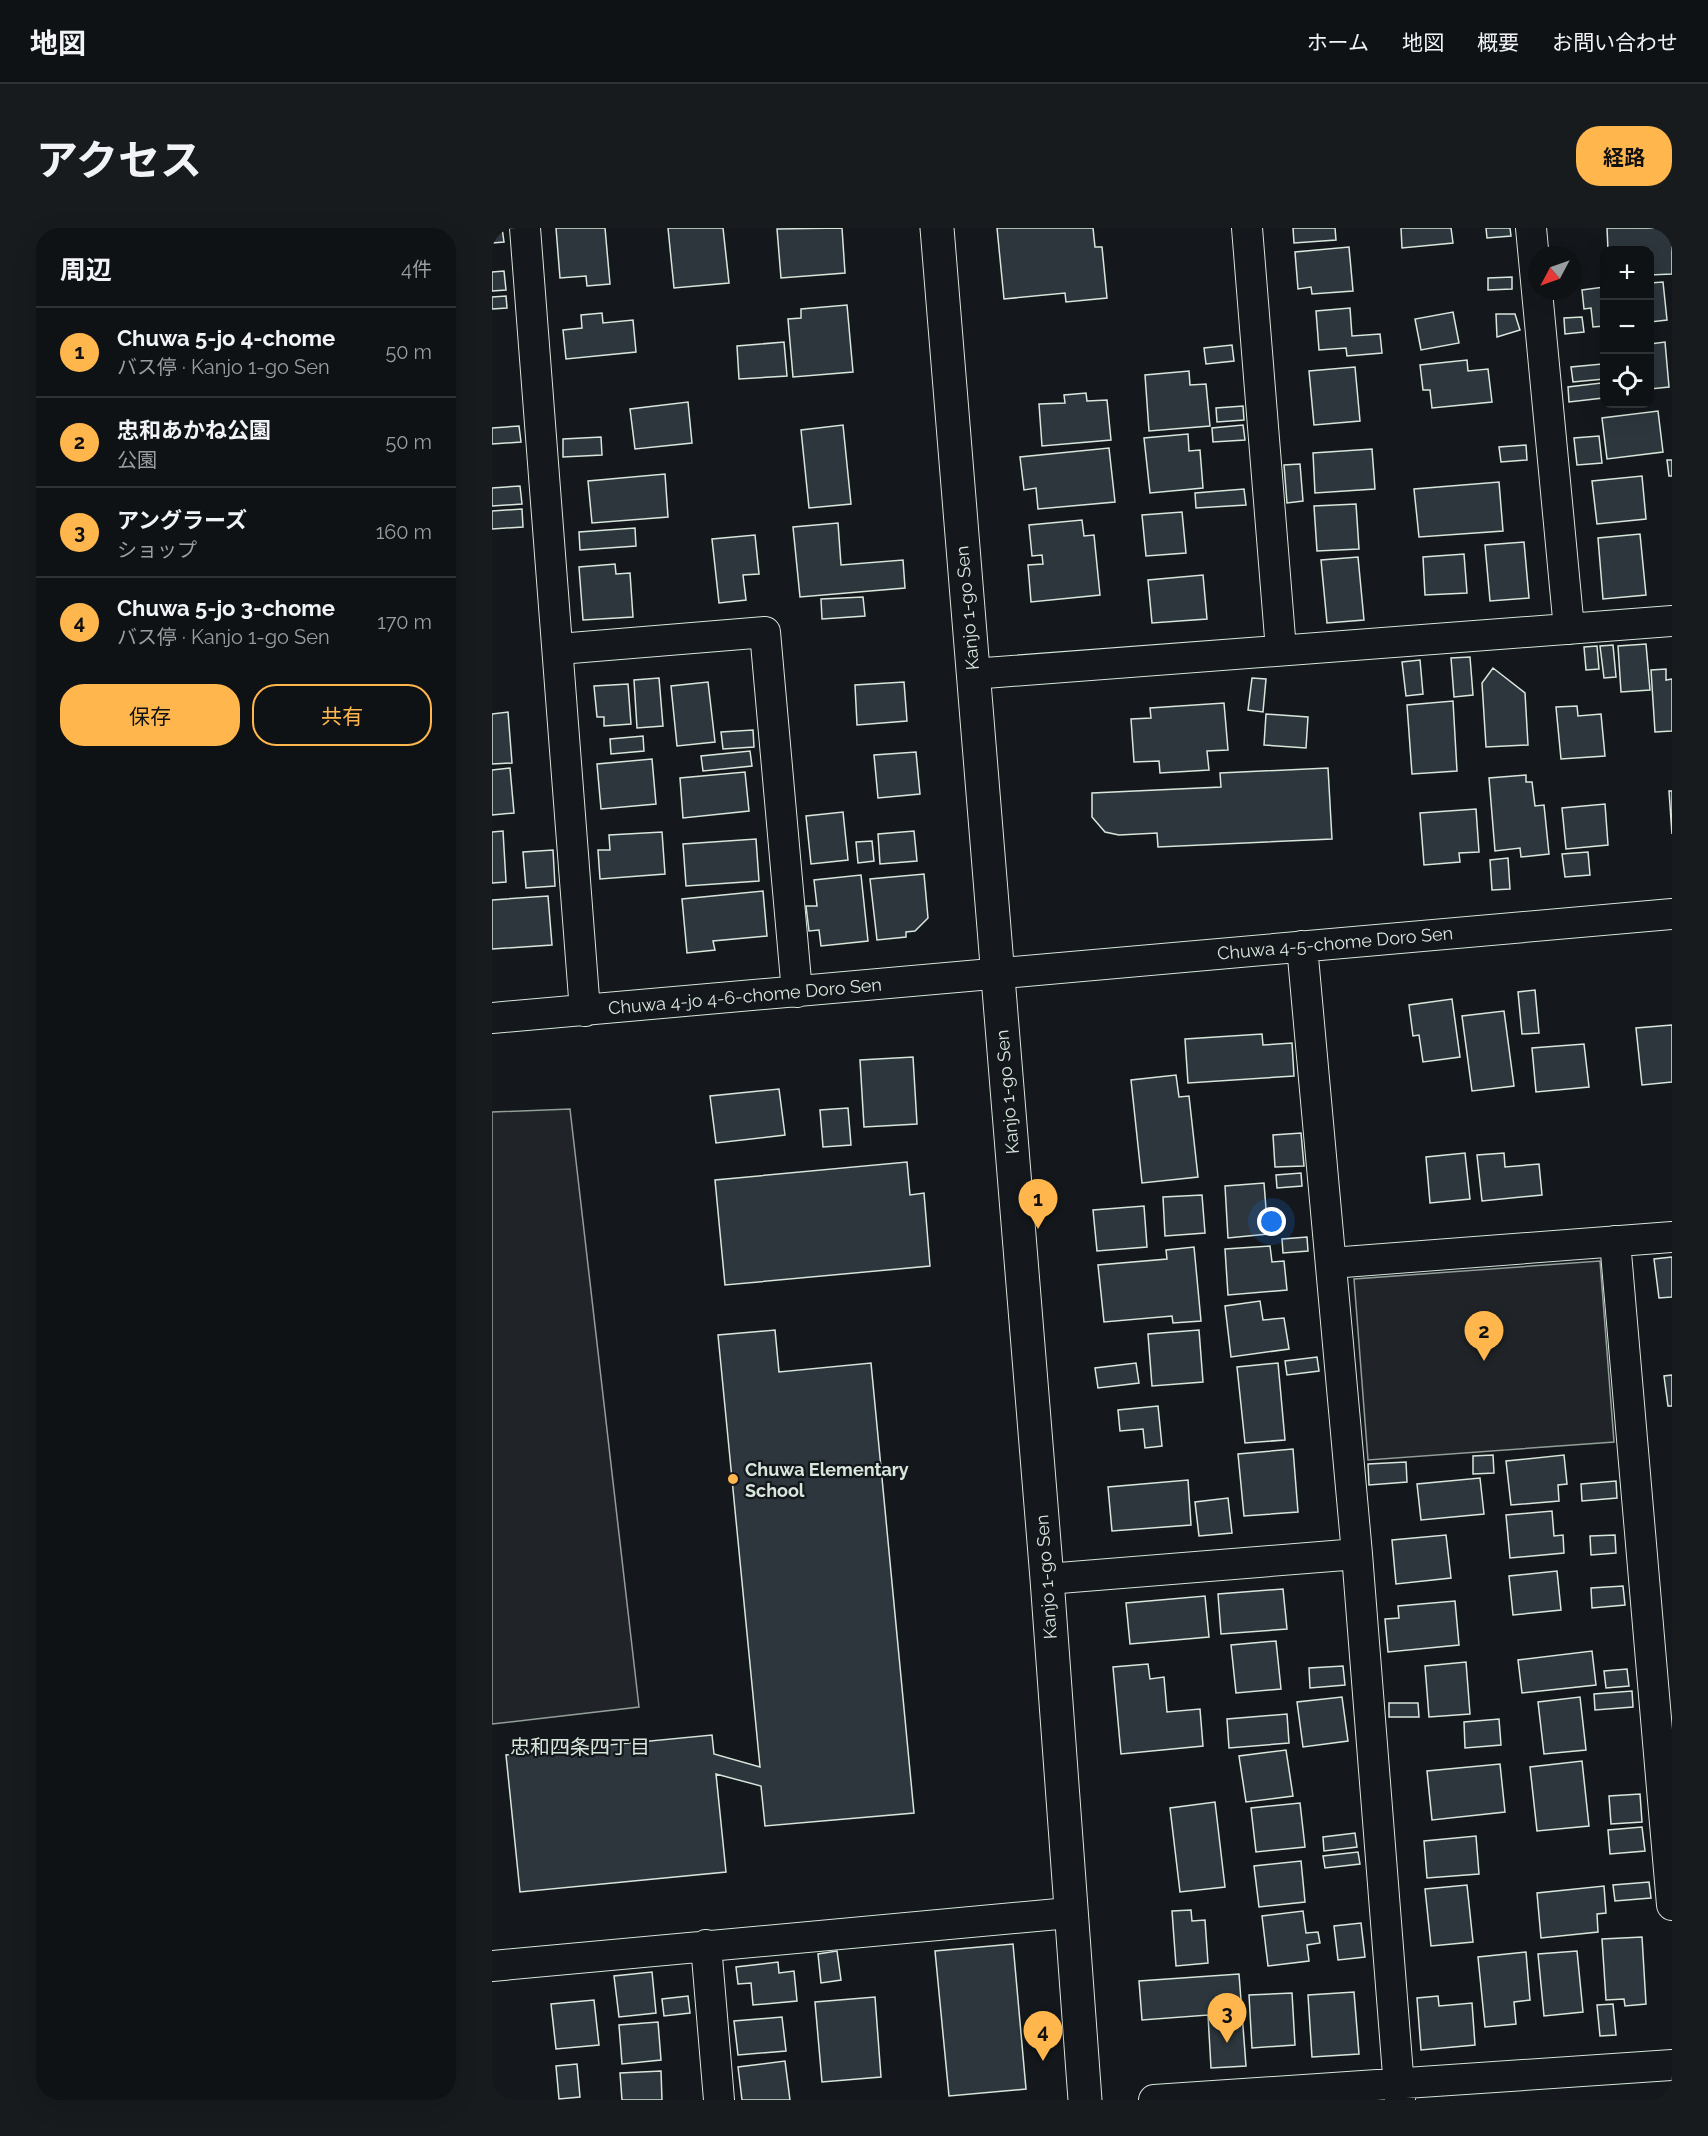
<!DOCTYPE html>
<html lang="ja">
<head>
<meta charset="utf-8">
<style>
  :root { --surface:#0f1215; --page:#181b1e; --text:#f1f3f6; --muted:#9b9ea0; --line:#2f3234; --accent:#ffb74d }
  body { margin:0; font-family:Raleway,"Noto Sans JP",sans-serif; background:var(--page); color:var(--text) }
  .controls { position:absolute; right:18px; top:18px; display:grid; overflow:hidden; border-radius:12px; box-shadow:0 6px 24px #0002 }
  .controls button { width:54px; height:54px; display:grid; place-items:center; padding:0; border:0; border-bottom:2px solid var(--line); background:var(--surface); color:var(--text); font:30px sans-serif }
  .compass { position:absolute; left:1036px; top:18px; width:54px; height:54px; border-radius:50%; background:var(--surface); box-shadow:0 6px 24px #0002; rotate:229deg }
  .you { position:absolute; left:780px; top:994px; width:21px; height:21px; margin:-15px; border:4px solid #fff; border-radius:50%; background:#1a73e8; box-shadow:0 0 0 9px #1a73e833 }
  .badge { display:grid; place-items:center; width:39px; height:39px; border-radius:50%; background:var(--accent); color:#111; font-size:20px; font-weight:700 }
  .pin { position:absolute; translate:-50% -50px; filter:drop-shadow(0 2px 3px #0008) }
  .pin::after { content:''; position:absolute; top:32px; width:21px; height:18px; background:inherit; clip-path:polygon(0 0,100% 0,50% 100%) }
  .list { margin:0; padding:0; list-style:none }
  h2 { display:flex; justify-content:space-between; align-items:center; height:78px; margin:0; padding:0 24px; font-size:26px }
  h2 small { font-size:20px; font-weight:400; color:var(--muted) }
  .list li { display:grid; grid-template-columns:39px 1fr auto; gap:18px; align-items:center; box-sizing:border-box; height:90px; padding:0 24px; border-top:2px solid var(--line) }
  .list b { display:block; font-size:22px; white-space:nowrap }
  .list p { margin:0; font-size:20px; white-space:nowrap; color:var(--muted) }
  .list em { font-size:20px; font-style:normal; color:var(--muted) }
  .actions { display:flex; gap:12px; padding:18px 24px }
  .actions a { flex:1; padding:14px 0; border:2px solid var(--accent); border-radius:24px; text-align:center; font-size:21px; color:var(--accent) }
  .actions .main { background:var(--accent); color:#111 }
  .icon { flex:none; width:33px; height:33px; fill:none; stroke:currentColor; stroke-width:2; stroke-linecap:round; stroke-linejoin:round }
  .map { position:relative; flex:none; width:1180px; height:1872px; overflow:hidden; border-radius:24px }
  header { display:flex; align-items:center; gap:36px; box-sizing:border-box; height:84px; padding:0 30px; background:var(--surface); border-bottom:2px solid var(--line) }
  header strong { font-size:28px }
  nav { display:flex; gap:33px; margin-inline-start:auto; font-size:21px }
  .intro { display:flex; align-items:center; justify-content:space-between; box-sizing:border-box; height:144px; padding:0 36px }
  h1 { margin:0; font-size:42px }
  .button { padding:15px 27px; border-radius:24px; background:var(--accent); color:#111; font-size:21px; font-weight:700 }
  main { display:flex; gap:36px; padding:0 36px }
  aside { flex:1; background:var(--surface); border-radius:24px; box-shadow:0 6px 24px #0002 }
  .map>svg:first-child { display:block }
  .green { fill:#202428; stroke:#939e99; stroke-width:1.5 }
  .building { fill:#2c363c; stroke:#d8e6dc; stroke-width:1.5 }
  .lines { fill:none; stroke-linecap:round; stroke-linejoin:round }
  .minor-casing { stroke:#d8e6dc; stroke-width:32 }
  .primary-casing { stroke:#d8e6dc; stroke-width:35 }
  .minor { stroke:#14181c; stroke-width:30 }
  .primary { stroke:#14181c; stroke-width:33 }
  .poi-dot { fill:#ffb74d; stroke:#14181c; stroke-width:2 }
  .labels { text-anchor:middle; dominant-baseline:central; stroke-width:4.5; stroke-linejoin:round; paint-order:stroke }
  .street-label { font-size:18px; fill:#d8e6dc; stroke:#14181c }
  .poi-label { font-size:18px; font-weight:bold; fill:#d8e6dc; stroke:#14181c; text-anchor:start }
  .neighbourhood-label { font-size:20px; fill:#d8e6dc; stroke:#14181c }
</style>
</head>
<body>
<header>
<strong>地図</strong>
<nav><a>ホーム</a><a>地図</a><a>概要</a><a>お問い合わせ</a></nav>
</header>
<div class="intro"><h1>アクセス</h1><a class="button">経路</a></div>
<main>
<aside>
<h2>周辺<small>4件</small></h2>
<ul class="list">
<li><span class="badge">1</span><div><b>Chuwa 5-jo 4-chome</b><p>バス停 · Kanjo 1-go Sen</p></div><em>50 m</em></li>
<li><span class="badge">2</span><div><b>忠和あかね公園</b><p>公園</p></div><em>50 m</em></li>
<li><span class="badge">3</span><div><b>アングラーズ</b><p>ショップ</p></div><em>160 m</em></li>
<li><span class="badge">4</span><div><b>Chuwa 5-jo 3-chome</b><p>バス停 · Kanjo 1-go Sen</p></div><em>170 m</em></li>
</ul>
<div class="actions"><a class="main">保存</a><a>共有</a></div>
</aside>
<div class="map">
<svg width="1180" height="1872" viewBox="0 0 1180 1872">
  <rect width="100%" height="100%" fill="#14181c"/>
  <path class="green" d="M78,881L147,1479L0,1496V884Z
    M1108,1033L1122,1214L876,1232L862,1051Z"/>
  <path class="building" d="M0,0H10L12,14L0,15Z
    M64,0H113L118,56L95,58L94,48L68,50Z
    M176,0H231L237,55L182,60Z
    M350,0L353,45L289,50L285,1Z
    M505,0H601L603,19H610L615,70L574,74L573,65L512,71Z
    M801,0H843L844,12L802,15Z
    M909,0H959L961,15L910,20Z
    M994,0H1018L1019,8L995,10Z
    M1115,0H1180V46L1158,47V22H1116Z
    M857,19L861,63L820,66L819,59L806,61L803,24Z
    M12,43L14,62L0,63V44Z
    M1020,49V61L996,62V50Z
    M1171,54L1175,92L1158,94V55Z
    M1112,59V98L1101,99L1099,80L1092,81L1090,62Z
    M14,68L15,80L0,81V69Z
    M355,77L361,144L301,149L296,91L309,90V81Z
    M858,80L860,108L888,106L890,125L855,128L854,120L827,122L824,83Z
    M961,84L967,115L929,122L923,91Z
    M110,85L111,95L141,92L144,124L74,131L71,102L90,100L89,87Z
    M1004,86H1023L1028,102L1005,109Z
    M1090,89L1092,104L1073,106L1072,90Z
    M292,114L295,148L247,151L245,118Z
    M1173,114L1177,159L1158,161V116Z
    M740,117L742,133L714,136L712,120Z
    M975,132L976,143L996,141L1000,174L940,180L938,162H931L928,137Z
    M1110,136L1112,151L1081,154L1079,139Z
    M863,139L868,193L822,197L817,143Z
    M697,143L698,157L714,156L718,198L657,203L653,147Z
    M1109,155L1111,170L1077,174L1076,159Z
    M594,165L595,173L615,172L619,212L550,218L547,176L573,175L572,167Z
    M196,174L200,215L143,221L138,181Z
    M751,178L752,192L725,194L724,180Z
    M1166,183L1171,224L1115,231L1110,190Z
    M351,197L359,276L317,280L309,202Z
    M751,197L753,212L721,214L720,200Z
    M27,198L29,214L0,216V200Z
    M696,206L697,223L708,222L711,260L658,265L652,210Z
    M1107,208L1110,235L1085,237L1082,210Z
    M109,209L110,227L71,229V211Z
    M1034,217L1035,232L1009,234L1007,219Z
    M617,220L623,274L546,281L544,260L532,262L528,229Z
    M880,221L883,261L823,265L821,225Z
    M1175,232H1180V248H1177Z
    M808,236L811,273L795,275L792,237Z
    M173,246L176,289L100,295L96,253Z
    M1150,248L1154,291L1105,296L1100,253Z
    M1007,254L1011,303L927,309L922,261Z
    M28,258L30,276L0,278V260Z
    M752,261L754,277L704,280L703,265Z
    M864,276L867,321L825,323L822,278Z
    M30,281L31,299L0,301V283Z
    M690,284L694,325L654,328L650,287Z
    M590,292L592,308L602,307L608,367L539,374L536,337L551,336L550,327L540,328L537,297Z
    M346,295L349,337L411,332L413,360L308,369L301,299Z
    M143,300L144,318L88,322L87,304Z
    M1148,306L1154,367L1111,371L1106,310Z
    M263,307L267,346L251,347L254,372L227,375L220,311Z
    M1032,314L1037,370L998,373L993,317Z
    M972,326L975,365L933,367L931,329Z
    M866,329L872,392L835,395L829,332Z
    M123,336L124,346L138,345L141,389L91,392L87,339Z
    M711,347L715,391L660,395L656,352Z
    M371,369L373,388L330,391L329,371Z
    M1154,416L1158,462L1129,464L1126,418Z
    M1121,417L1124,449L1112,450L1108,418Z
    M1105,418L1107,441L1094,442L1092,419Z
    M978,429L981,467L962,469L959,430Z
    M928,432L931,466L914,468L910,434Z
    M1001,440L1033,465L1036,517L994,519L990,455Z
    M1174,441V452L1180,451V503L1163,504L1159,442Z
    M167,450L171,498L145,500L142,452Z
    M760,450L774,451L771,484L756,482Z
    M216,454L223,514L185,518L179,458Z
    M412,454L415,493L365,497L363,457Z
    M136,456L139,496L112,498V489H105L102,458Z
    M961,473L965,543L920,546L915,477Z
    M732,475L736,522L715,523L717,542L668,545L667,533L642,534L639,491L659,490L658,480Z
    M1085,478L1086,488L1109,486L1113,528L1069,531L1064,479Z
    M16,484L20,535L0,536V486Z
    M774,486L816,489L814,520L772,517Z
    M261,502L262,519L231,521L229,504Z
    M151,508L152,523L119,526L118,511Z
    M258,523L260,538L211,543L209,528Z
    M424,524L428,566L386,570L382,527Z
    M160,531L164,576L109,581L105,536Z
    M18,540L22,585L0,587V542Z
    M836,540L840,611L666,619L665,605L627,607L613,604L600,589V565L729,559L728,545Z
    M253,544L257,583L191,590L188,550Z
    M1034,547V554H1040L1043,578L1052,577L1057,626L1029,629L1028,620L1003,623L997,550Z
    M1177,563H1180V606Z
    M1113,576L1116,617L1074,621L1070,580Z
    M984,581L987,624L967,625L968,634L932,637L928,585Z
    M351,584L356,632L319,636L314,588Z
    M11,603L14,654L0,655V604Z
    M422,603L425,633L388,636L386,606Z
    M170,604L173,646L108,651L106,622H118L117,607Z
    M264,611L267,653L194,658L191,616Z
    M380,613L382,633L366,635L364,614Z
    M61,622L63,658L34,660L31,624Z
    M1096,624L1098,647L1073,649L1070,626Z
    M1016,630L1018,661L1000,662L998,632Z
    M432,646L436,690L423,703L414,704V709L385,712L378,651Z
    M369,647L376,713L329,718L327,702L317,703L314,678H325L322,652Z
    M271,663L275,708L221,713L223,722L195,725L190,671Z
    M56,668L60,717L0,721V672Z
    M1043,762L1047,805L1030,806L1026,764Z
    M960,771L968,829L931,834L927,807L921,808L917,777Z
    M1012,783L1022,858L980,863L970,788Z
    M1180,797V854L1150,857L1144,800Z
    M770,806L771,817L800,815L802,848L696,855L693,811Z
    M1092,816L1097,859L1044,864L1040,820Z
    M421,829L425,896L372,899L368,832Z
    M684,847L687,869L697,868L706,949L650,955L639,852Z
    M287,861L293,907L224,915L218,868Z
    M356,880L359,917L331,919L328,882Z
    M809,905L812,938L783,939L781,907Z
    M973,925L978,971L938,975L934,929Z
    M1012,925L1013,939L1047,936L1050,967L990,973L985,927Z
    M415,934L418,967L432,965L438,1038L233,1057L223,952Z
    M809,945L810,958L785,960L784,947Z
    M772,955L776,1006L736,1010L733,958Z
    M710,967L713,1005L673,1008L671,969Z
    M652,978L655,1019L605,1023L601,982Z
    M815,1009L816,1023L791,1025L790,1011Z
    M778,1018L780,1034L792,1033L795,1062L736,1067L733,1021Z
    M702,1019L709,1093L681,1095L680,1088L612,1094L606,1037L675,1031L674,1022Z
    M1180,1029V1069L1167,1070L1162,1031Z
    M768,1073L771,1092L792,1090L797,1121L739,1129L733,1078Z
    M283,1102L287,1144L379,1135L422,1585L273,1598L269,1558L224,1546L234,1644L28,1664L14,1527L220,1507L222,1526L268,1539L226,1107Z
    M707,1102L711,1154L660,1158L656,1106Z
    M825,1129L827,1143L795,1147L793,1133Z
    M644,1135L647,1155L606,1160L603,1140Z
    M786,1135L793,1212L753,1215L745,1139Z
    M1180,1147V1178H1176L1172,1148Z
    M666,1178L670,1218L653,1220L651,1201L628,1203L626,1182Z
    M801,1221L806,1284L752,1288L746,1226Z
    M1001,1227L1002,1245L981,1246V1228Z
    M1072,1227L1075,1256L1066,1257L1067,1273L1019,1277L1014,1233Z
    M914,1234L915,1254L877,1257L876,1236Z
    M988,1250L992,1286L929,1292L925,1256Z
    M696,1252L699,1297L620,1303L616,1259Z
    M1124,1253L1125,1270L1090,1273L1089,1256Z
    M736,1270L740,1305L707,1308L703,1274Z
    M1060,1283L1062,1308L1071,1307L1072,1325L1018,1330L1014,1287Z
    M954,1307L959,1350L904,1356L900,1312Z
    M1123,1307L1124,1325L1099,1327L1098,1308Z
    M1065,1343L1069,1382L1021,1387L1017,1348Z
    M1131,1358L1133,1377L1100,1380L1099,1360Z
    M791,1361L795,1401L729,1406L726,1366Z
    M713,1368L717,1409L638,1416L634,1375Z
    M963,1373L967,1417L896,1424L893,1391L907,1390L906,1378Z
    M784,1413L789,1461L744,1465L739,1417Z
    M1100,1423L1104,1457L1030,1465L1026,1432Z
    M974,1434L978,1486L937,1489L933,1438Z
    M656,1436L658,1451L672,1449L675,1484L708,1481L711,1518L629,1526L621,1439Z
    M851,1438L853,1457L818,1460L817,1440Z
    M1135,1441L1137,1458L1114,1460L1112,1443Z
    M1140,1463L1141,1479L1103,1482L1102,1466Z
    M850,1469L856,1513L811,1519L805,1474Z
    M1088,1469L1094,1522L1052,1526L1046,1474Z
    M897,1475H926L927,1489H897Z
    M795,1486L797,1515L737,1520L735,1491Z
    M1007,1491L1009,1517L973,1520L972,1494Z
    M794,1522L801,1568L754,1574L747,1528Z
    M1090,1533L1097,1598L1045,1603L1038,1539Z
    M1008,1536L1013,1584L940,1592L935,1543Z
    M1148,1566L1150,1594L1119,1596L1117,1568Z
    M723,1574L733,1659L688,1664L678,1580Z
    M808,1575L813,1619L764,1624L759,1580Z
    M1150,1599L1153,1623L1118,1626L1116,1602Z
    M863,1605L865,1619L832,1623L831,1609Z
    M984,1608L987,1646L935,1650L932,1613Z
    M866,1624L868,1636L833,1640L831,1628Z
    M809,1633L813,1674L767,1679L762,1638Z
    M1157,1654L1159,1670L1123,1673L1121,1657Z
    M975,1657L981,1714L939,1718L933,1661Z
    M1112,1658L1114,1685L1105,1686L1106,1704L1049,1710L1045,1665Z
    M699,1682L700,1693L713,1692L716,1735L684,1738L680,1683Z
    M811,1683L814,1705L826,1704L828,1715L815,1717L817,1733L776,1738L770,1688Z
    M869,1695L873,1729L846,1732L842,1698Z
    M1150,1709L1154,1776L1133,1778L1132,1771L1114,1772L1110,1711Z
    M521,1716L534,1861L457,1868L443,1723Z
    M345,1723L349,1752L329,1755L326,1726Z
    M1085,1723L1091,1784L1052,1788L1046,1726Z
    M1034,1724L1038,1772L1022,1774L1024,1796L993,1799L986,1729Z
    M286,1734L287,1745L302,1743L305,1773L261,1777L259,1755L246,1756L244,1739Z
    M160,1744L164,1785L127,1789L122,1748Z
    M747,1746L754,1838L719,1840L716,1787L650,1792L647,1753Z
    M862,1764L867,1826L820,1829L816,1767Z
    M800,1765L803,1817L760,1820L757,1767Z
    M196,1768L198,1785L172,1788L170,1771Z
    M946,1768L947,1778L980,1775L983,1817L929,1822L925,1770Z
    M383,1769L389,1849L330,1854L323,1774Z
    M102,1772L107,1817L64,1821L59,1776Z
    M1121,1776L1124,1807L1108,1808L1105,1777Z
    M290,1789L294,1823L246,1827L242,1793Z
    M166,1794L169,1832L130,1836L127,1797Z
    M293,1833L298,1872H250L246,1839Z
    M85,1836L88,1869L67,1871L64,1838Z
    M169,1843L170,1872H130L128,1845Z"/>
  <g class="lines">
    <g class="minor-casing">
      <path id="minor" d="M33,0L93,783
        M755,0L789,422
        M1039,0L1077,401
        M67,421L273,404L305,764
        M480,446L1180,393
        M810,718L865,1326L908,1872
        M0,790L1180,686
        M1123,1013L1180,1677
        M839,1035L1180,1009
        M555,1351L865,1326
        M214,1717L227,1872
        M0,1738L577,1685
        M662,1872L1180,1837"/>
    </g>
    <g class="primary-casing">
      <path id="primary" d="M445,0L555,1351L593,1872"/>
    </g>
    <use href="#minor" class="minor"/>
    <use href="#primary" class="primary"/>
  </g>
  <circle class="poi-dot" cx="241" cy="1251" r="6"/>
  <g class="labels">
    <g class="street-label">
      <text transform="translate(475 380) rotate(-95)">Kanjo 1-go Sen</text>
      <text transform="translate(843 715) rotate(-5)">Chuwa 4-5-chome Doro Sen</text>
      <text transform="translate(253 768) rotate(-5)">Chuwa 4-jo 4-6-chome Doro Sen</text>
      <text transform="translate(515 864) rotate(-95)">Kanjo 1-go Sen</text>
      <text transform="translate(554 1349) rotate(-94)">Kanjo 1-go Sen</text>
    </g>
    <g class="poi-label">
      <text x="253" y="1241">Chuwa Elementary<tspan x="253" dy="21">School</tspan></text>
    </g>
    <g class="neighbourhood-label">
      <text x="88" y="1519">忠和四条四丁目</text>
    </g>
  </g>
</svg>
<div class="controls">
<button>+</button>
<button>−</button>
<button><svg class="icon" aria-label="locate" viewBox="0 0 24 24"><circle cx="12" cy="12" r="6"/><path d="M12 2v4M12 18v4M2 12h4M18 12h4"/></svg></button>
</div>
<svg class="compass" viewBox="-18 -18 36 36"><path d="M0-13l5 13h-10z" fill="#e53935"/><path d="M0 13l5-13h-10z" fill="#9b9ea0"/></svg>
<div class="you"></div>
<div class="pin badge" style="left:546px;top:1001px">1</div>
<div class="pin badge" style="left:992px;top:1133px">2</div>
<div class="pin badge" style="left:735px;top:1815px">3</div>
<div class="pin badge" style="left:551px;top:1833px">4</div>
</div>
</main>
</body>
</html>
